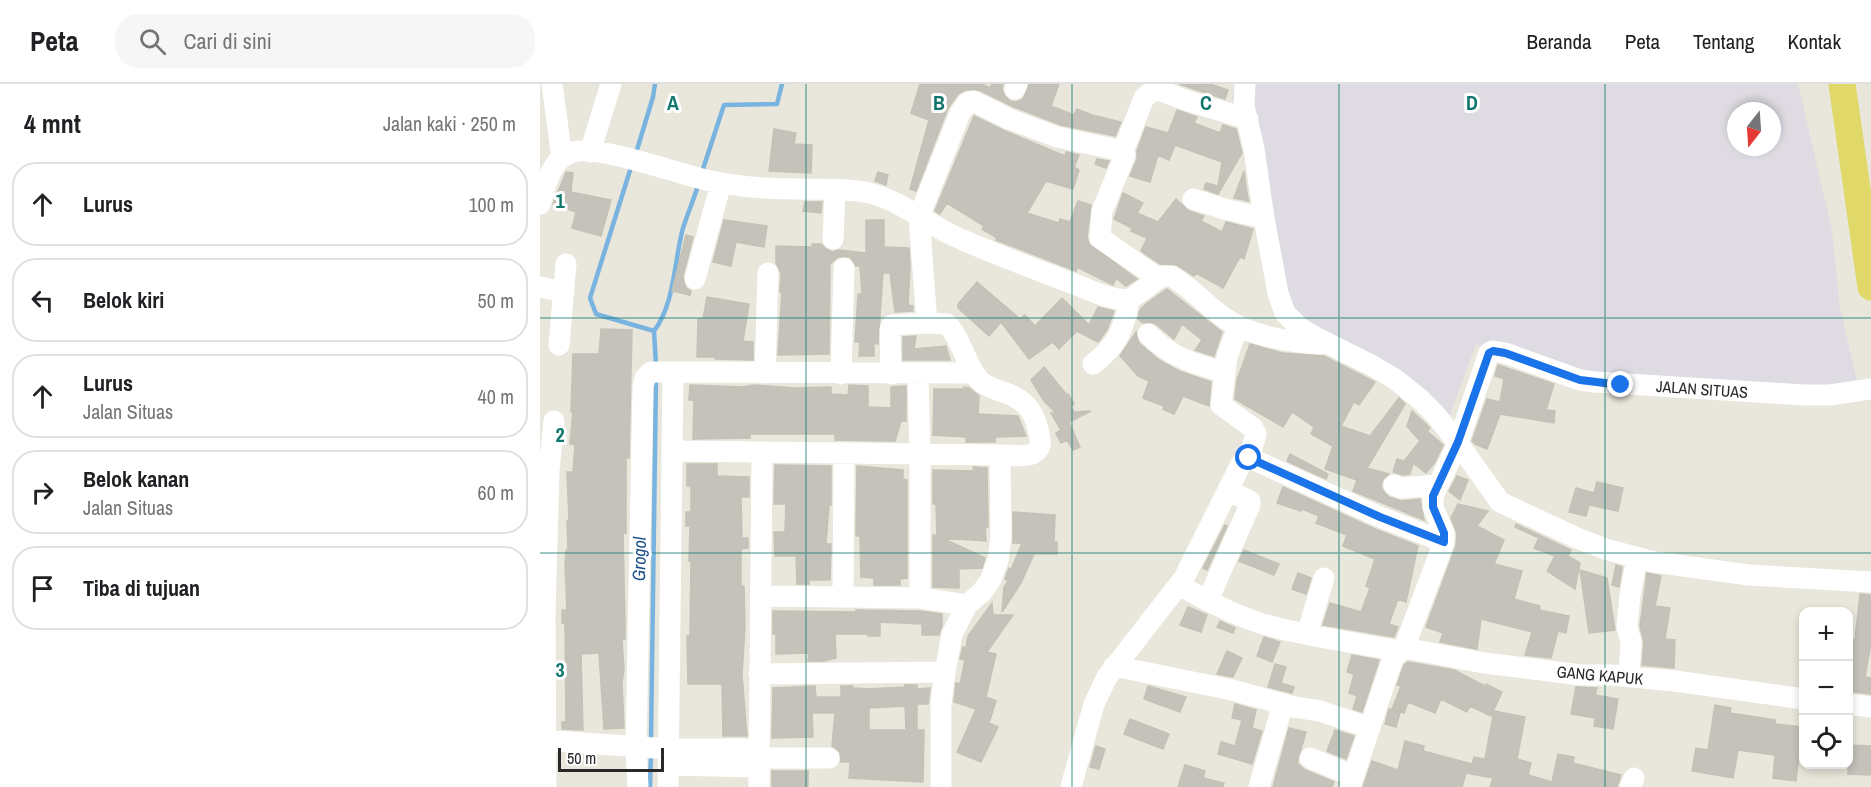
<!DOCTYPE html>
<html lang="id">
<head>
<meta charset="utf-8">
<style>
  :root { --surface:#fff; --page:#f6f6f6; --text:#202124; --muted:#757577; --line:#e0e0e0 }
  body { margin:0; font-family:"Archivo Narrow",sans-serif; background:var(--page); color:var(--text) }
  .controls { position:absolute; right:18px; bottom:18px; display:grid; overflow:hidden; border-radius:12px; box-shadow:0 3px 9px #0003 }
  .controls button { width:54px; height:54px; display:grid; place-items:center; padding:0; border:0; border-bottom:2px solid var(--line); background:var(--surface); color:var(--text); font:30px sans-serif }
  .compass { position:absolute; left:1187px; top:18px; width:54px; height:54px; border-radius:50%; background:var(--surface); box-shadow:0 3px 9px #0003; rotate:197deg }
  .scale { position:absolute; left:18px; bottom:15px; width:106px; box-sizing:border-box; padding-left:6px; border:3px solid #282828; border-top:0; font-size:16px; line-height:21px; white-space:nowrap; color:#282828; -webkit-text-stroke:4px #fff; paint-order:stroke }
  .stop { position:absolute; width:18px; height:18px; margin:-14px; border:4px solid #1a73e8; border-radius:50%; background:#fff }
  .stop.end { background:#1a73e8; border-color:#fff; box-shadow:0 2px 6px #0008 }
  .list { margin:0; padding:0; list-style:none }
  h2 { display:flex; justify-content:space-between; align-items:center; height:78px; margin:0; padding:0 24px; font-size:26px }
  h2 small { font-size:20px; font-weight:400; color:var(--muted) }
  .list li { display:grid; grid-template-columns:39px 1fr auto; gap:18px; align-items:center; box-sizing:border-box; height:84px; margin:0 12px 12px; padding:0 12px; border:2px solid var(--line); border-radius:24px }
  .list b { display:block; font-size:22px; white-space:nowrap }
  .list p { margin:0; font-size:20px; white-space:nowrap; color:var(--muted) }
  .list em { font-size:20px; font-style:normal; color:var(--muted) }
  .icon { flex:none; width:33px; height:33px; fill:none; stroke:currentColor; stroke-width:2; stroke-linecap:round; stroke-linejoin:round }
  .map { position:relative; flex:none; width:1331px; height:703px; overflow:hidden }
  header { display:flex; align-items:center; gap:36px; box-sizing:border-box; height:84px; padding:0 30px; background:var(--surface); border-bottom:2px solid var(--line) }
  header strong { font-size:28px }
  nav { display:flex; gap:33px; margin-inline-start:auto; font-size:21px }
  .search { width:420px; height:54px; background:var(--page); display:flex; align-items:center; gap:15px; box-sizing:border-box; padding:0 21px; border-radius:24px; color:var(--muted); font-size:22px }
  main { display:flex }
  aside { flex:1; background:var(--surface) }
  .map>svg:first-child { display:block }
  .industrial { fill:#dedbe2; fill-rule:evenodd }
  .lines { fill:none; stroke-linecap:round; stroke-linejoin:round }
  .stream { stroke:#79b3e0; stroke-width:4.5 }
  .building { fill:#c5c2bb; stroke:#c4c1b5; stroke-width:1.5; fill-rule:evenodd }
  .minor { stroke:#fff; stroke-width:21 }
  .major { stroke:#e0d969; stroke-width:27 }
  .route { stroke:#1a73e8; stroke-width:8 }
  .grid { fill:none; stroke:#0f766e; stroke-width:1.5; stroke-opacity:0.55 }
  .labels { text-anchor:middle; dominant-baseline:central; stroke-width:6; stroke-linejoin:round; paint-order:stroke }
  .street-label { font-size:16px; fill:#282828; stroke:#fff }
  .water-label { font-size:18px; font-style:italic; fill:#1b5089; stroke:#fff }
  .grid-label { font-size:20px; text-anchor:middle; font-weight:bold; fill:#0f766e; stroke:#fff; stroke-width:6; stroke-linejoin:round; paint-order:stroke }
</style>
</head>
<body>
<header>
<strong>Peta</strong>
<div class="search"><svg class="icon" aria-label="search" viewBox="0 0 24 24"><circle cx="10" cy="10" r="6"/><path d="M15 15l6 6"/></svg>Cari di sini</div>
<nav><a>Beranda</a><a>Peta</a><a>Tentang</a><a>Kontak</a></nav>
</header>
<main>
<aside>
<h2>4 mnt<small>Jalan kaki · 250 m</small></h2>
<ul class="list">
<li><svg class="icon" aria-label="ahead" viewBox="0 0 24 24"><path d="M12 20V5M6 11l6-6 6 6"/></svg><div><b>Lurus</b></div><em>100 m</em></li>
<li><svg class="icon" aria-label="left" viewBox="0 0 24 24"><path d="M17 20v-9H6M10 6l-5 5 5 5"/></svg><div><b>Belok kiri</b></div><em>50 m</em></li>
<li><svg class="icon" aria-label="ahead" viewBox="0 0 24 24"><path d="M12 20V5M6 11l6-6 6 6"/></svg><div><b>Lurus</b><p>Jalan Situas</p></div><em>40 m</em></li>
<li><svg class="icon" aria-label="right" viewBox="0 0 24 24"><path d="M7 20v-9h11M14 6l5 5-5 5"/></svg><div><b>Belok kanan</b><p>Jalan Situas</p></div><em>60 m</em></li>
<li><svg class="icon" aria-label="arrive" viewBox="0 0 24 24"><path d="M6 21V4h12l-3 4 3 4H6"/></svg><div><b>Tiba di tujuan</b></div></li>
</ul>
</aside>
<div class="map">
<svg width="1331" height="703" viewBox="0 0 1331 703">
  <rect width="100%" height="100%" fill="#e9e6db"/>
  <path class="industrial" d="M695,0H1258L1292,146L1300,224L1321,314L1049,305L936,260L905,344L848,298L742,234L709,52L692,13ZM1196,27H1232V63H1196Z"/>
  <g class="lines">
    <path class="stream" d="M96,69L113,13L115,0
      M92,80L50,214L56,230L114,247L116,282
      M162,88L184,21L237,20L242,0
      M114,247C135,219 134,177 143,144C148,129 154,114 159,99
      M111,657L116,294
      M110,703L111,669"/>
  </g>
  <path class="building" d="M380,0H442L450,4L452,0H463L462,6L465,12L470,17L476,18L483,15L489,0H519L511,22L534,31L537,25L552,31L581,38L575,52L521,41L474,23L439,6H426L418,10L408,24L376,107L370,105L389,36L371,29Z
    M639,0H670L688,6L685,15Z
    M637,26L657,33L654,39L680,49L683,41L696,45L702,69L678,110L664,105L666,99L678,102L682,78L635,61L629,76L618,71L610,98L590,92L597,75V67L606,43L628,49Z
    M434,32L463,46L525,72L526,68L539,71L534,83L539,86L533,105L506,97L487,129L519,139L520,135L530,138L538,117L551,121L547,153L549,160L597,195L586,202L576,194L573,201L537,183L536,187L456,156L457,154L442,145L444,142L407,119L400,130L395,127Z
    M234,45L256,49L254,60L272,61L271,89L229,87Z
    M557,75L569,77L566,84L555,80Z
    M704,87L707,110L709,117L694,114Z
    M26,88L33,89L31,108L71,116L61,152L32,144L36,128L13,120Z
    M338,88L348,91L346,101L335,97Z
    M583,109L603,119L597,129L618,138L636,115L649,127L664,132L661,137L682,148L686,138L713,145L704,175L700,173L683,204L656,189L654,192L637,181L620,180L601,167L607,154L591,147L592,144L574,135Z
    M265,118H282L281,129L263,127Z
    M184,136L227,142L224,163L196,158L191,182L173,178Z
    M326,136H344V163L369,164L370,183L368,221L373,222V227L355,228L350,189H343L338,260L334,259V272H319L320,258H315L318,210H322L320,182H316L310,173H298L290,180L289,270L238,271L242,208H240L241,189L236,179V162L272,163V160H281L286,165L292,168L299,166L326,169Z
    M146,151L153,153L143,192L146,204L151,207L150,211L132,207Z
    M437,198L480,235L485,231L495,242L522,214L549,241L558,223L574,227L567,246L558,258L537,247L519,265L513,258L489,275L461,238L449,252L418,224V220Z
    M627,205L682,248L674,272L655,266L662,256L642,240L634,255L616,240L610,238L603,239L598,235L600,226L607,219Z
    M167,213L209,220L203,257L213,258V276L175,275V273H157L158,235H163Z
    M61,245L92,246L89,374H86V449H83L85,539V555H82L84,585L82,599L84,644L64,645L59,569L41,570L43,646L22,645V638H26L25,539H22V526H27L25,481L26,466H28L27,437H29L27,388H33L35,361L30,360L33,328H31L33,270H59Z
    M596,248L599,259L619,276L639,287L671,298L669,322L643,312L634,330L623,325L624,322L603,314L609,297L598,292L580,272Z
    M376,252L374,265L406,262L410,276H363V253Z
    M710,260L742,269L784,272L835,298L819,321L814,318L801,342L830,352L859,314L865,320L827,384L849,390L843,395L841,402L844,408L849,413L862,417L880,415L884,436L813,407L817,396L785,385L793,362L771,350L774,343L752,328L743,343L695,315L697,296Z
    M958,281L1014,300L1006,326L1015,327L1014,339L960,330L947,365L935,360L932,357L947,315L960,318L964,295L955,292Z
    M504,283L527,311L528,310L534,320L530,322L534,328L551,327L529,338L540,363L533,366L527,356L521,359L516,349L521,346L511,329H516L504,317L491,296Z
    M150,301L203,303L214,301L254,304L291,303V310L308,311L309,301L328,302V323L351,324V303L366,302V337H361L355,357L295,356V350H210V354L153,355L154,316H149Z
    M424,303L429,304L439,312L438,330L478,332L486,352L455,353V358H426V353L393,351L394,305H424Z
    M872,327L890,344L887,347L903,361L895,378L886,389L873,379L870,390L863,391L853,388L857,375L864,377L880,357L867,342Z
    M750,370L788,390L786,395L747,377Z
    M147,380H177V392L209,393V413H201L202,454H208V464L201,465V502H204L205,542L202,591L207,652H183L182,600H148L147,552H150L151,477H149L150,442H146V428H151V402H147Z
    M235,381L291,382V421H289L286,460H291L290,496H269V500H257L256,472H235L234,448H245L246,420H234Z
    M317,382L363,386V395L367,396V494L360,495V501H334V494L321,493L320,452H316Z
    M433,383L447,384L448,443H445L446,457L402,454L445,474L442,484L419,485V504L393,503V451H397L396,420H393V386L434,387Z
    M917,392L928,396L920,416L909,407Z
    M1057,398L1083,404L1078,427L1049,421L1046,432L1029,428L1036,404L1054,409Z
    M743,403L835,445L878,462L866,518L858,515L849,540L858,543L854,553L783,541L790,519L821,528L830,504L826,502L835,475L803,462L807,451L776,439L779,432L762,425L761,427L737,419Z
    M918,420L948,427L937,442L964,456L954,480L982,487L974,515L1000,522L999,526L1029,532L1026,549L1018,547L1011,574L985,571L992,548L941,535L937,565L900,558L903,549L886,543L916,462L917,449L911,434Z
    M473,428L515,431L514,458H517V470H494L481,499L462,528L464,503L468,497L465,495L469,484L471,486L482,459H473Z
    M976,440L1031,466L1028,472L1040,479L1035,505L1007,487L1015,472L994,464L999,454L975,443Z
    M685,441L687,442L667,486L663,484Z
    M704,466L739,480L734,491L699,477Z
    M1076,481L1082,483L1079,503L1072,501Z
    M1040,486L1067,494L1075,546L1049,549Z
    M758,489L771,494L766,510L752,505Z
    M1107,489L1121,492L1115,522L1130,524L1125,555L1135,556L1134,584L1102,581L1104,558L1100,542Z
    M1320,510L1331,511V559L1325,593L1331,594V610L1308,607V563L1309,555L1315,556Z
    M452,519L453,531H473L447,568L456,570L446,613L456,617L449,639L458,643L441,678L417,668L436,625L414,618L416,599L420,600L425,576L420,575L423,563L426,564L428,552Z
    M648,523L667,531L661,548L640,541Z
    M316,526L379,527L402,530V542L399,551H382V540L340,538V552H328V550H295L296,574L284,577H268L269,569L236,570V550H233V527L316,528Z
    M680,537L695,544L693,549L677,543Z
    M724,553L740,558L732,578L717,572Z
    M687,567L702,574L693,593L677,590Z
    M812,571L839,576L822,628L813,625L817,612L809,609L814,590L807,588Z
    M868,578L914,586L945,602L946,600L962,608L951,632L930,622L927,628L901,615L895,629L868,618L864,629L852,625L861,602L857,601L864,581Z
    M735,580L746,583L741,599L754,603L752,609L728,603Z
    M365,601H377V605L390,604L388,620H377V646H384L383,698L309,694L310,678H301L300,668L292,662L295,629H272L273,653L232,654L233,604L275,602L276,613H301V602H313V604L328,605L365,603ZM365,622L366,646H329V624Z
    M608,602L646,613L640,628L604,615Z
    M1036,603L1057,604L1055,611L1078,615L1073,645L1054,642L1055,634L1031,630Z
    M695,620L716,626L712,644L722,647L712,680L678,670L681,658L695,662L702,636L692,634Z
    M1175,621L1191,624L1190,629L1235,636V640L1262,643L1256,697L1233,694L1235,671L1198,666L1193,694L1152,687L1156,664L1168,666Z
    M849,625L860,629L856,643L845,640Z
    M954,627L985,633L977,675L991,679L988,691L1012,698L1018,670L1034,673L1033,679L1081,691L1077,703H950L953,694L926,689L922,703H823L832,677L858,686L865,657L884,662L883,667L932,680L934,673L945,675Z
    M590,635L629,650L623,665L584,650Z
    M749,644L766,648L757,679L765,686L794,698L792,703H733Z
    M795,646L814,652L806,675L787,667Z
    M1308,661L1331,662L1330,691L1308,690Z
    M556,662L565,665L559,685L550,683Z
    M645,681L665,687L663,694L684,699L683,703H638Z
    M232,687H268V703H232Z"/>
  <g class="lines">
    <path class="minor" d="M12,0L22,74
      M705,0L704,22L714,65L724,134L738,209L745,229L760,244L775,253L833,282L855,295L881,316L895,330L918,359L960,418L1037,454L1065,465L1114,478L1209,491L1331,498
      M475,5L477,0
      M583,67L604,14L612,7L618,6L648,17L708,35
      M50,68L71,0
      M653,115L684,125L724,134
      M0,120C6,101 11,74 33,68C60,61 135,89 166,96C196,103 229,105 261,105C285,106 309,104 333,110C362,118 386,139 414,152C462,174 513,191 562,211L577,215L589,216L622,192H631C651,203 667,222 686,235C712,253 750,258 781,260
      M293,155L295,105
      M155,195L181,99
      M0,203L24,208
      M387,239L379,133L420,29L428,18L433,17L469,35L517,53L583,67L585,71L562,127L560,154L618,194
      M698,242L687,273L681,321L713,344L716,350L709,374
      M608,250C630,273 656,281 685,288
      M19,261L26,180
      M553,280C576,263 585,244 589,216
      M133,288L434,289
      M225,289L228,189
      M301,290L304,184
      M378,290L380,370V514
      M0,386L9,387L5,530L6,703
      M9,387L14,337
      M854,401L861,404L897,401
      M639,501C665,516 693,531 723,540C767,553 814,558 859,567
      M220,512L380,514L427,521
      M303,512L304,369
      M668,516L710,421V417L689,407
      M767,550L784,494
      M864,564L904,458V449L893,423V412L918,359L949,269L953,267L965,269L1040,296L1055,298L1264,311H1290L1331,305
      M574,582L692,606L754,623L780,627L830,644
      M219,590L405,588
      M1089,593L1091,558L1087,543L1090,511L1097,474
      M1308,620L1331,623
      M0,656L129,665H219
      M219,674H289
      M770,674L813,692
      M128,681L219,683
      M98,703L96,663L103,302L105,294L111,288H133L132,367
      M128,703L132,367L460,371C474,371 503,377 500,355C496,330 488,316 463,308C455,305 446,303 439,296C425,280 422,255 407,240L387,239L352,241L350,246L351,290
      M219,703L222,368
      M401,703V619L405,588L412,550L427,521L442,508L451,495L458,476L461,453L460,371
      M531,703L554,620L567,593L644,494L701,380L706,375H712L840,433L904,458
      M719,703L743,620
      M810,703L853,574L864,564L944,579L1041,591H1072L1135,597L1264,615
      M1090,703L1094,694"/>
    <path class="major" d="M1302,0L1331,203"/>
  </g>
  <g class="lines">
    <path class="route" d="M709,374L840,433L904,458V449L893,423V412L918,358L949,269L953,267L965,269L1040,296L1081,301"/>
  </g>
  <path class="grid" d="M266,0V703M532,0V703M799,0V703M1065,0V703M0,234H1331M0,469H1331"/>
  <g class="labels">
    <g class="street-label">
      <text transform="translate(1162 305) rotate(4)">JALAN SITUAS</text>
      <text transform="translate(1060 591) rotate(5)">GANG KAPUK</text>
    </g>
    <g class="water-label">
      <text transform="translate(99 475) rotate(-89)">Grogol</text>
    </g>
  </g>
  <g class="grid-label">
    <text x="133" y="26">A</text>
    <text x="399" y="26">B</text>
    <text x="666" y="26">C</text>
    <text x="932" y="26">D</text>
    <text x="20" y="124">1</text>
    <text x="20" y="358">2</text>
    <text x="20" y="593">3</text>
  </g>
</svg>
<div class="controls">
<button>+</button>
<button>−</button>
<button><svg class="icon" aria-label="locate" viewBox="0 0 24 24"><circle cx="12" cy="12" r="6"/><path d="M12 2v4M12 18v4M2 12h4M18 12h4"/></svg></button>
</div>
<svg class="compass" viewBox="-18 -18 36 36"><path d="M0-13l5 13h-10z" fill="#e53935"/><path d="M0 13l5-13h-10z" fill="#757577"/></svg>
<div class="scale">50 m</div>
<div class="stop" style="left:709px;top:374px"></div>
<div class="stop end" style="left:1081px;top:301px"></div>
</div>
</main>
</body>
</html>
